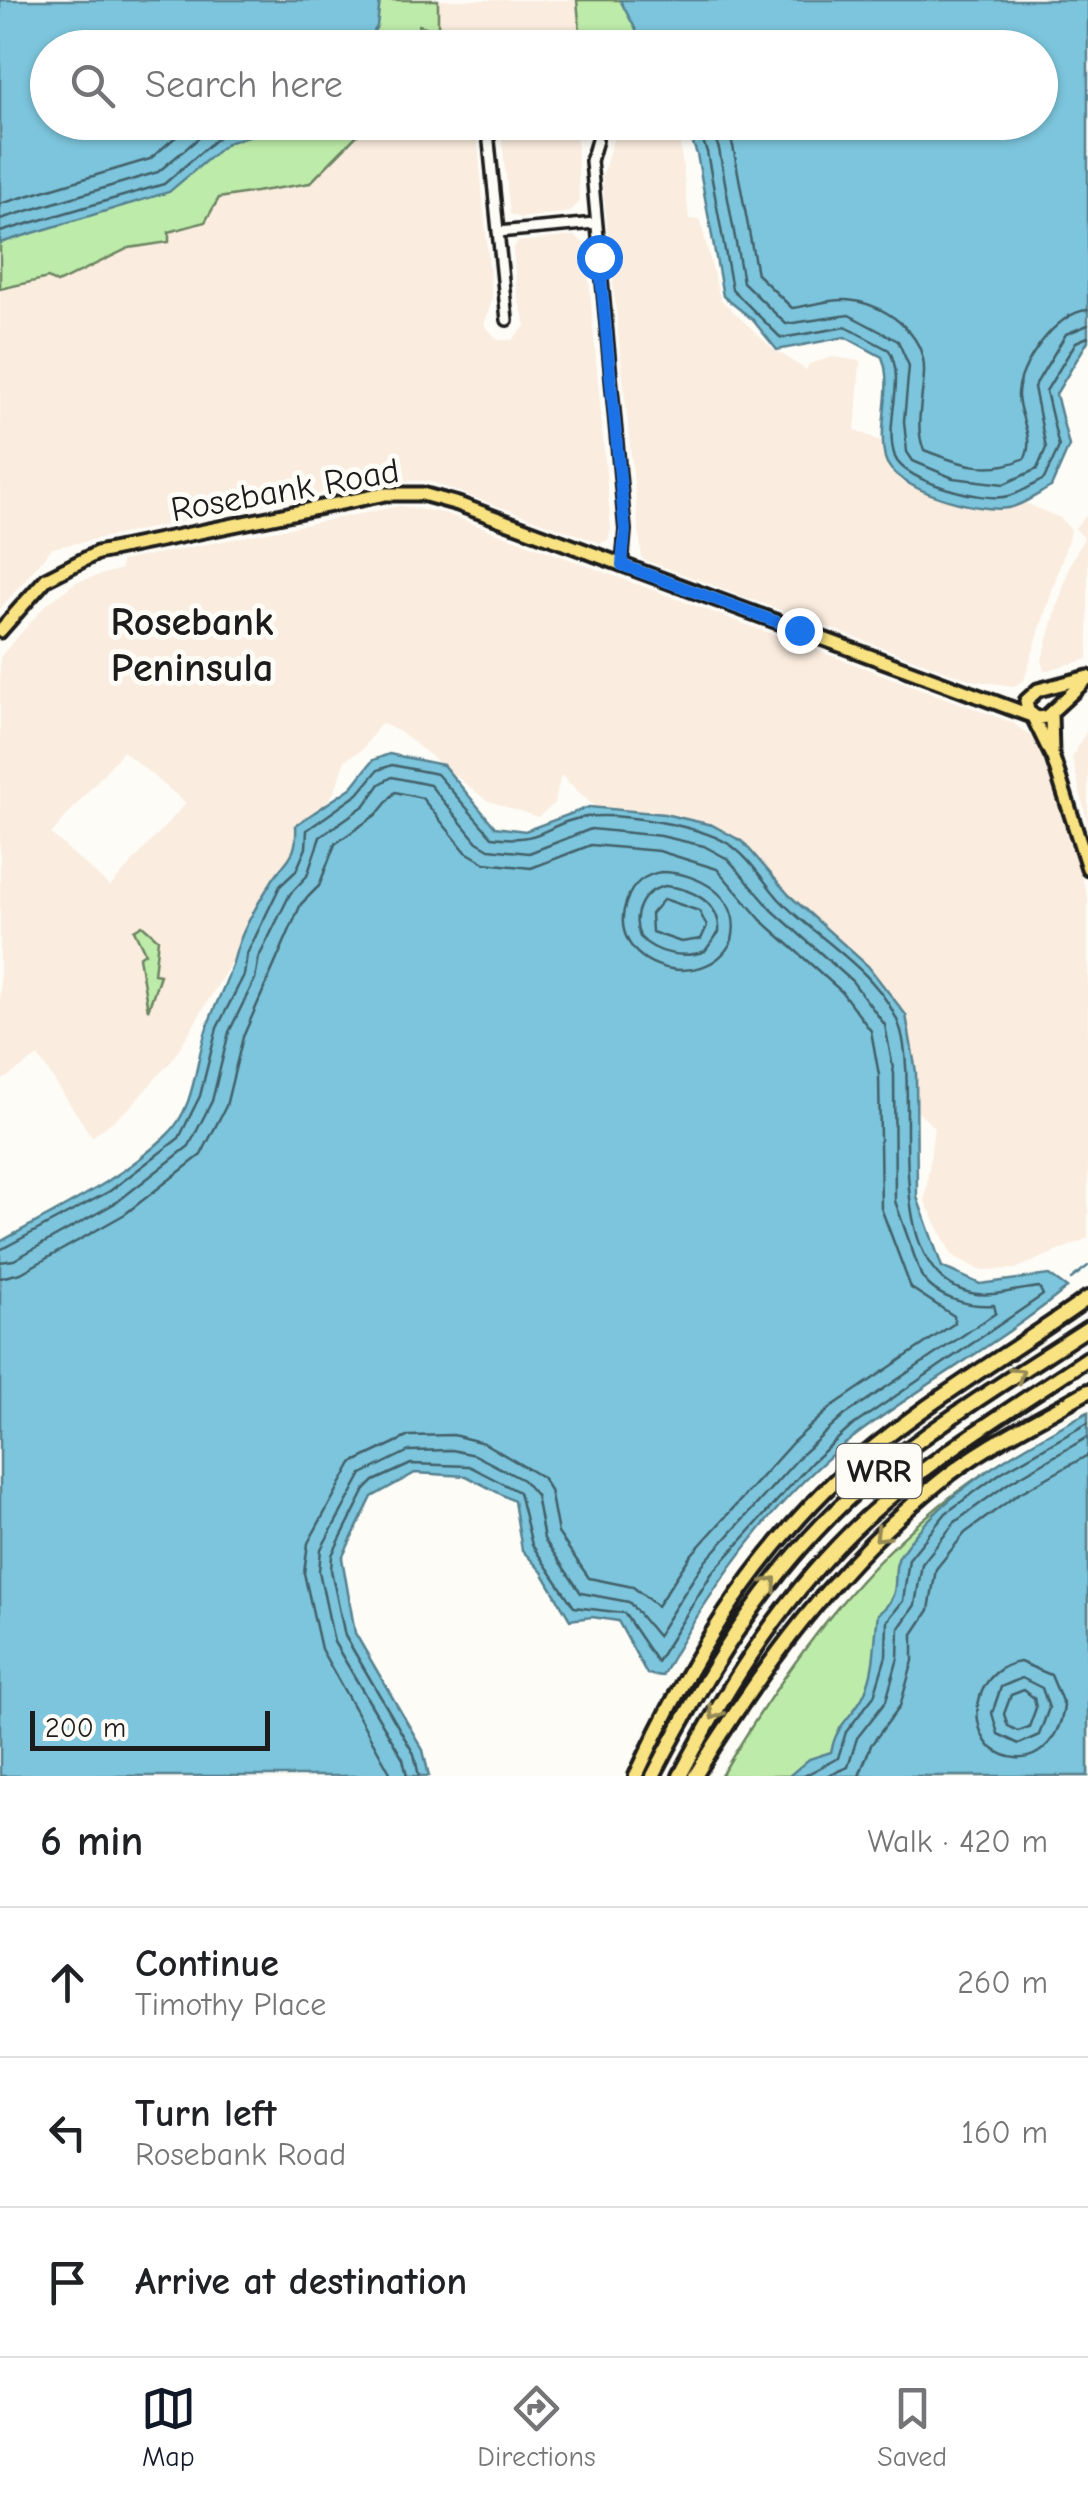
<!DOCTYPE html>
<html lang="en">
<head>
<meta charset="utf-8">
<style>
  :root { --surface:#fff; --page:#f2f2f2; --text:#202124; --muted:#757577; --line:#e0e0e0; --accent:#111827 }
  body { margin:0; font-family:"Comic Neue",sans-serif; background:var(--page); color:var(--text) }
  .scale { position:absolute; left:30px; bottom:25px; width:240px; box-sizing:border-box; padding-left:10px; border:5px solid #1c1c1c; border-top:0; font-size:28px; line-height:35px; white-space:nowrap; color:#1c1c1c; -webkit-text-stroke:8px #fdfcf7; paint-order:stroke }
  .stop { position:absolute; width:30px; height:30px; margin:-22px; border:8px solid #1a73e8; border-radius:50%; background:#fff }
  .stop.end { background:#1a73e8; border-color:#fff; box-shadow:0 2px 10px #0008 }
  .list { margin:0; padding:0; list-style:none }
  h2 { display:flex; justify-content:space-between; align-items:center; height:130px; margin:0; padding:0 40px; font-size:42px }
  h2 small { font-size:32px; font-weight:400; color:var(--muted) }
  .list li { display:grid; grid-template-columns:65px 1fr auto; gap:30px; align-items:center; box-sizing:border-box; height:150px; padding:0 40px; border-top:2px solid var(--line) }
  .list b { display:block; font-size:38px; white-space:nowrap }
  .list p { margin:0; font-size:32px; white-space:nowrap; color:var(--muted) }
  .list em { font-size:32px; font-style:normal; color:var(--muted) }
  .icon { flex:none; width:55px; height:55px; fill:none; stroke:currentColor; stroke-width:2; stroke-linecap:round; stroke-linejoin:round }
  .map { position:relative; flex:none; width:1088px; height:1776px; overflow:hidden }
  .search { position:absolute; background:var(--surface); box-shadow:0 2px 8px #0004; left:30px; right:30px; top:30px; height:110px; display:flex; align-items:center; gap:25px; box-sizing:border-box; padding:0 35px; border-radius:55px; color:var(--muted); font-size:38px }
  .sheet { height:580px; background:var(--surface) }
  nav { display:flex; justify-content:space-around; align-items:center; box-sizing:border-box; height:140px; border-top:2px solid var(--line); background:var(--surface); font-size:28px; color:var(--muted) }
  nav a { display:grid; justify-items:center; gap:5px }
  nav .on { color:var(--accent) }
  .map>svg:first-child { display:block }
  .built { fill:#faecde; fill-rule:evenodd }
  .green { fill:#bdeba9; stroke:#6c8462; stroke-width:2.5 }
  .water { fill:#7cc5dc; stroke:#56818f; stroke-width:2.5 }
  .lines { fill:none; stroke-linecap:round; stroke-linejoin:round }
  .shore { stroke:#426069; stroke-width:2.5 }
  .stream { stroke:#56818f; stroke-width:2.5 }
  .minor-casing { stroke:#1c1c1c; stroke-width:16 }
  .major-casing { stroke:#1c1c1c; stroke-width:19 }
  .highway-casing { stroke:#1c1c1c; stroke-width:20 }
  .minor { stroke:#fdfcf7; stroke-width:9 }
  .major { stroke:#f8e281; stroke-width:11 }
  .highway { stroke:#f8e281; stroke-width:12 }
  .oneway { stroke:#958954 }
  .route { stroke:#1a73e8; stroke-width:12 }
  .labels { text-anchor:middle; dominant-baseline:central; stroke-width:10; stroke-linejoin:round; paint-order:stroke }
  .shield { fill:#fdfcf7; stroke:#605f5e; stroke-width:2.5 }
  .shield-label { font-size:32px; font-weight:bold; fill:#1c1c1c }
  .street-label { font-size:35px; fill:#1c1c1c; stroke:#fdfcf7 }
  .quarter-label { font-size:40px; font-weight:bold; fill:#1c1c1c; stroke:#fdfcf7 }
</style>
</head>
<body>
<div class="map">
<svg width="1088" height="1776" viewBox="0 0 1088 1776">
  <rect width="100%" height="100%" fill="#fdfcf7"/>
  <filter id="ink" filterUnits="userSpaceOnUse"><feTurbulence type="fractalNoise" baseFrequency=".01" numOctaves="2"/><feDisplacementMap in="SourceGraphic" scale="20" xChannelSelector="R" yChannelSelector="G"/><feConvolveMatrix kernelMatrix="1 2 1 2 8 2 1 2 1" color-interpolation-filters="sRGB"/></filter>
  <g filter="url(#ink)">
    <path class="built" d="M438,0H577L580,31L593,32L606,47H456L438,25Z
      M369,123H476L492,300L484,325L498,340H512L526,325L517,295L513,249L518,242L574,236L586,245L611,530L608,540L601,543L428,481L388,480L52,548L0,609V289L48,278L57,282L129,248L168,242V232L205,222L219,198L310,183Z
      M500,123H576L579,202L570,212L520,218L510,214Z
      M636,123L656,124L679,136L689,219L700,220L720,299L772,348L806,370L809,364L833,357L860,361L855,430L1060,518L1071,530L1024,680L1014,686L971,680L642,559L602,177L615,133Z
      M400,506L444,513L1013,723L1038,742L1088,897V1238L1015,1269L980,1270L952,1255L925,1201L934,1127L561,775L554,804L538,817L486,800L402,733L381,723L362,750L345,760L335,790L173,1059L128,1109L92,1137L38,1056L0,1082V657L45,606L76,582L121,569V561ZM123,751L186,803L110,887L51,834Z
      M1088,514V659L1044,671L1042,660L1070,564L1084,538L1075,528Z
      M1088,728V824L1072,758Z"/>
    <path class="green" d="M330,0H438V25L456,47H444L426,27L419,25L412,47L283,48Z
      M577,0H732L671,48L606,47L593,32H580Z
      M191,123H369L310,183L219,198L205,222L169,232V242L129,248L57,283L48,278L0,289V234Z
      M142,925L158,939L154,974L160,975L148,1010L139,957L145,953L134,930Z
      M1088,1412V1776H721C780,1677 850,1578 940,1505C986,1468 1037,1440 1088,1412Z"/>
    <path class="water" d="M0,0H380L377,26L365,47L48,48V122L289,123L227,143L169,192L0,243Z
      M620,0H1088V341L1056,394L1069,446L1051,487C1039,493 1022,506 1008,508C978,513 893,490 885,458C877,425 894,387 882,357L845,337L777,350L752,319L723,296L697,154L685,123L1040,122V48L645,47Z
      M389,754L443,765L495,827L525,831L589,807L664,814L712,825L743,842L789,895L868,966L906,1015L916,1072L917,1197L942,1267L980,1284L1049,1275L1067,1288C1002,1341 927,1382 859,1433C776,1495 711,1587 662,1676L647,1674L618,1621L592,1617L570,1620L542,1572L522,1550L514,1501L466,1476L415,1473L372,1497L342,1558L355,1633L423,1750L429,1776H0V1242C57,1210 120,1181 167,1135C197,1107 195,1057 209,1022C219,995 229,980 236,952C242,930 258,903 270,884C285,858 298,860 296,825L352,787L373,760Z
      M1088,1412V1776H789L809,1759L831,1752C837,1721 855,1716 865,1692C876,1667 874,1640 878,1614C907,1592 887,1573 902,1552C948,1486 1019,1450 1088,1412Z"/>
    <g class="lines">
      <path class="shore" d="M696,122L707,152L732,289L781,338L846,327L889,350C907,382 883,422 895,457C904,482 986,503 1009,496C1021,493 1034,484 1044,479L1059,447L1046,391L1076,342L1088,337
        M709,122L719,149L743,282L786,324L849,315L898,341L909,366L904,421L907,452L913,461L953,478L1004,484L1037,469L1046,448L1034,387L1066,334L1088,325
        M725,122L733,146L757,274L792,308C810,306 828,299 846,300C883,302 926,333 924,373C923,398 914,427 924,450C959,464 990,475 1025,458C1035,438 1019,417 1018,396C1017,367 1057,311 1088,310
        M0,204L150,159L193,122
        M0,219L158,172L218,122
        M0,232L164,184L222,134L256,122
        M661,872C698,872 743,897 732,940C706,997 601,966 627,900C633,883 644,875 661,872Z
        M665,886C691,888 721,903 719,932L705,951C684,959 656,954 640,937C631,916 641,891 665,886Z
        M664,899L699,911L707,926L701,939L681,942L652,932L651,914Z
        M0,1250L110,1191L179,1138L200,1096L217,1028L244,975L247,954L280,886L296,871L306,848L307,830L358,794L378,770L392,765L437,774L492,837C546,844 544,823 586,817C621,813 697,825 727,843C748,855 763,881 779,899C817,940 884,973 901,1031C920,1097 878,1272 971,1293C991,1298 1018,1289 1039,1287L1043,1295L852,1426L812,1462L712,1573L657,1662L624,1613L574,1607L532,1545L519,1492L469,1466L411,1464L374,1481L365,1490L332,1555L331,1570L345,1636L414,1754L419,1776
        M0,1262L14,1260L117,1202L189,1146L212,1101L229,1032L255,979L259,957L290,894L307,876L320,837L365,805L380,784L392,777L430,785L477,842L489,849L529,853L591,829L661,836L704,846L728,859L772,910L852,981L885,1025L894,1074L895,1201L921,1275C935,1298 968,1307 994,1305L996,1313L845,1415L803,1453L702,1565L657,1636L629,1602L581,1593L544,1539L536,1495L523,1480L475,1455L452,1450L409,1451L362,1474L321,1549L319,1571L334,1642L403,1759L407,1776
        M0,1278L21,1273L125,1214L201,1155L226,1106L243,1037L301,904L319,886L335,844L377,814L395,792L422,798L466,852L485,863L531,868L591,845L659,851L717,869L761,920L841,991L871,1031L879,1075L881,1208L911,1288L954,1316L955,1323L834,1405L793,1442L691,1555L657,1606L633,1587L589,1578L558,1533L550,1490L542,1477L484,1443L453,1435L409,1436L352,1463L308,1543L304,1573L321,1649L392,1776
        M1020,1662L1051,1675L1064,1706C1059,1746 1026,1776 989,1746C965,1716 980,1668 1020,1662Z
        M1022,1678L1042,1688L1049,1708L1039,1735L1019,1744L998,1734L992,1713L1001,1687Z
        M1024,1690L1034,1698L1036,1708L1029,1727L1018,1731L1008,1726L1004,1714L1011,1695Z
        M804,1776L838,1758L846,1732L874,1696L886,1656L887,1621L903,1601L909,1559L946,1513L1002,1472L1088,1423
        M826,1776L848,1767L857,1738L886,1701L898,1658L899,1628L915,1605L922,1564L955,1522L1010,1482L1088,1437
        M859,1776L871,1745L900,1706L913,1661V1634L929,1610L936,1569L965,1533L1018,1494L1088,1455"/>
      <path class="stream" d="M329,122L335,130
        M1071,1279L1088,1266"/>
      <g class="minor-casing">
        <path id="minor" d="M487,122L507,320
          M597,140L591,161L625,530L622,565
          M498,232L595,223"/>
      </g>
      <g class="major-casing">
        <path id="major" d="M0,631L46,579L97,553L385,494H422L458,504L1032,716
          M1088,677L1038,690L1026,701L1028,711L1037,718L1046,717L1088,678
          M1051,714L1052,754
          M1033,717L1053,758L1088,868"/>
      </g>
      <g class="highway-casing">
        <path id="highway" d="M636,1776C689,1662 748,1563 840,1476C914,1408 1007,1356 1088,1298
          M653,1776C710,1666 773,1562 868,1481C936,1423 1013,1377 1088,1328
          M680,1776C730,1681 787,1591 866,1518C933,1456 1012,1409 1088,1358
          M695,1776C762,1667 838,1564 938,1483C983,1446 1038,1420 1088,1391"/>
      </g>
      <use href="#minor" class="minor"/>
      <use href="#major" class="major"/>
      <use href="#highway" class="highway"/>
    </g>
    <defs><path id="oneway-chevron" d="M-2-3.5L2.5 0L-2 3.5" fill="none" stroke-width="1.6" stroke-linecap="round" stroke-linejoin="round" transform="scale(2.5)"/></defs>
    <g class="oneway">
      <use href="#oneway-chevron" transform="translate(1018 1374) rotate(-33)"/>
      <use href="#oneway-chevron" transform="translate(881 1535) rotate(135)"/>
      <use href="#oneway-chevron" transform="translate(771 1583) rotate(-50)"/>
      <use href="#oneway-chevron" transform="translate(715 1713) rotate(120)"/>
    </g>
  </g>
  <g class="lines" filter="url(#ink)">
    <path class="route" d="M599,257L625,530L622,565L799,630"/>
  </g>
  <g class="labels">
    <rect class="shield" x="836.5" y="1444" width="85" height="54" rx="8"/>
    <g class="shield-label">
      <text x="879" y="1471">WRR</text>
    </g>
    <g class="street-label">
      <text transform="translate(285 490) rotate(-10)">Rosebank Road</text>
    </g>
    <g class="quarter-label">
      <text x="192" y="622">Rosebank<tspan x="192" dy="46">Peninsula</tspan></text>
    </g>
  </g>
</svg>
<div class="scale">200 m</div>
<div class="stop" style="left:599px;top:257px"></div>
<div class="stop end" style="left:799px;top:630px"></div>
<div class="search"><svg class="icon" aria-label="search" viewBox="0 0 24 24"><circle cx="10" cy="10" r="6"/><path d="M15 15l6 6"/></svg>Search here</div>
</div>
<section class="sheet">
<h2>6 min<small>Walk · 420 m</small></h2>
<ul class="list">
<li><svg class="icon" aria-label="ahead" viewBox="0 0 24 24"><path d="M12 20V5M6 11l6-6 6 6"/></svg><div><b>Continue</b><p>Timothy Place</p></div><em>260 m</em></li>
<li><svg class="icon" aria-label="left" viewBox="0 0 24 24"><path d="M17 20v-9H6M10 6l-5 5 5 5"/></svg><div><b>Turn left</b><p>Rosebank Road</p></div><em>160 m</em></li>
<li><svg class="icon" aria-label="arrive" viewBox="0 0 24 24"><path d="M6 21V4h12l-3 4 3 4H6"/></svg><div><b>Arrive at destination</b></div></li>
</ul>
</section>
<nav>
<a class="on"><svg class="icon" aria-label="map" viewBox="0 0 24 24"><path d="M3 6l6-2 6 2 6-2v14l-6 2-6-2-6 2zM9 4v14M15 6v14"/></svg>Map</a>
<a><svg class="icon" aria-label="directions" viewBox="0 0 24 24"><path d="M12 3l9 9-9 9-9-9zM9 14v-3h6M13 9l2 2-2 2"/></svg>Directions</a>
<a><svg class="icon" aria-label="saved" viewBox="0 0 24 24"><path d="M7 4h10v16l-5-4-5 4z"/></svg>Saved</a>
</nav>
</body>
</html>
